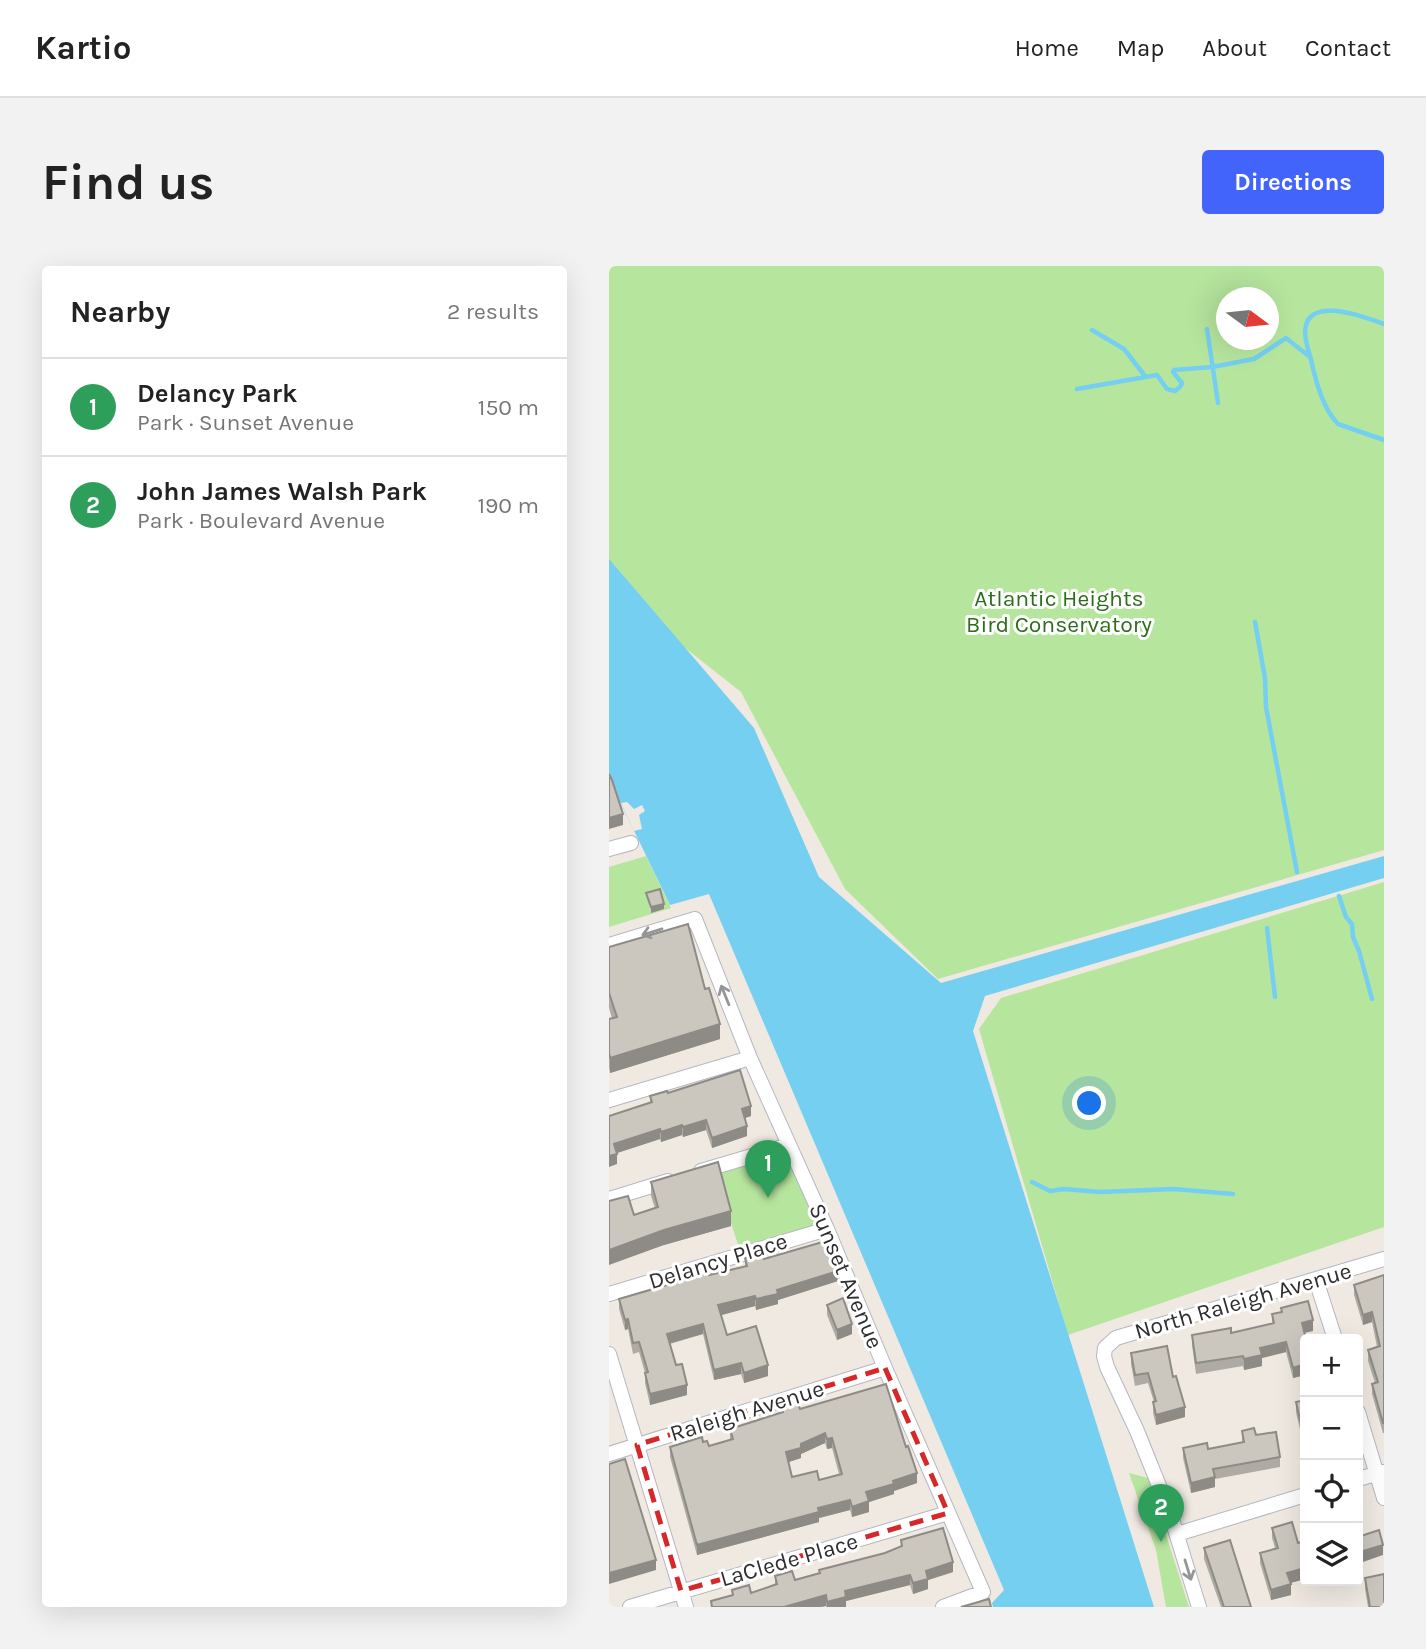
<!DOCTYPE html>
<html lang="en">
<head>
<meta charset="utf-8">
<style>
  :root { --surface:#fff; --page:#f2f2f2; --text:#222; --muted:#767676; --line:#e0e0e0; --accent:#4264fb }
  body { margin:0; font-family:Karla,sans-serif; background:var(--page); color:var(--text) }
  .controls { position:absolute; right:21px; bottom:21px; display:grid; overflow:hidden; border-radius:7px; box-shadow:0 7px 28px #0002 }
  .controls button { width:63px; height:63px; display:grid; place-items:center; padding:0; border:0; border-bottom:2px solid var(--line); background:var(--surface); color:var(--text); font:35px sans-serif }
  .compass { position:absolute; left:607px; top:21px; width:63px; height:63px; border-radius:50%; background:var(--surface); box-shadow:0 7px 28px #0002; rotate:105deg }
  .you { position:absolute; left:481px; top:838px; width:24px; height:24px; margin:-18px; border:5px solid #fff; border-radius:50%; background:#1a73e8; box-shadow:0 0 0 10px #1a73e833 }
  .badge { display:grid; place-items:center; width:46px; height:46px; border-radius:50%; background:var(--accent); color:#fff; font-size:23px; font-weight:700 }
  .pin { position:absolute; translate:-50% -58px; filter:drop-shadow(0 2px 4px #0008) }
  .pin::after { content:''; position:absolute; top:37px; width:24px; height:21px; background:inherit; clip-path:polygon(0 0,100% 0,50% 100%) }
  .list { margin:0; padding:0; list-style:none }
  h2 { display:flex; justify-content:space-between; align-items:center; height:91px; margin:0; padding:0 28px; font-size:30px }
  h2 small { font-size:23px; font-weight:400; color:var(--muted) }
  .list li { display:grid; grid-template-columns:46px 1fr auto; gap:21px; align-items:center; box-sizing:border-box; height:98px; padding:0 28px; border-top:2px solid var(--line) }
  .list b { display:block; font-size:26px; white-space:nowrap }
  .list p { margin:0; font-size:23px; white-space:nowrap; color:var(--muted) }
  .list em { font-size:23px; font-style:normal; color:var(--muted) }
  .icon { flex:none; width:38px; height:38px; fill:none; stroke:currentColor; stroke-width:2; stroke-linecap:round; stroke-linejoin:round }
  .map { position:relative; flex:none; width:775px; height:1341px; overflow:hidden; border-radius:7px }
  header { display:flex; align-items:center; gap:42px; box-sizing:border-box; height:98px; padding:0 35px; background:var(--surface); border-bottom:2px solid var(--line) }
  header strong { font-size:33px }
  nav { display:flex; gap:38px; margin-inline-start:auto; font-size:24px }
  .intro { display:flex; align-items:center; justify-content:space-between; box-sizing:border-box; height:168px; padding:0 42px }
  h1 { margin:0; font-size:49px }
  .button { padding:18px 32px; border-radius:7px; background:var(--accent); color:#fff; font-size:24px; font-weight:700 }
  main { display:flex; gap:42px; padding:0 42px }
  aside { flex:1; background:var(--surface); border-radius:7px; box-shadow:0 7px 28px #0002 }
  .map>svg:first-child { display:block }
  .green { fill:#b6e59e; fill-rule:evenodd }
  .water { fill:#75cff0 }
  .pier { fill:#efe9e1 }
  .lines { fill:none; stroke-linecap:round; stroke-linejoin:round }
  .stream { stroke:#75cff0; stroke-width:4.5 }
  .minor-casing { stroke:#b4b7c1; stroke-width:16 }
  .minor { stroke:#fff; stroke-width:14 }
  .wall { fill:#afaba4; fill-rule:evenodd }
  .shaded-wall { fill:#8e8b86 }
  .building { fill:#cbc7bf; stroke:#8e8b86; stroke-width:2; fill-rule:evenodd }
  .oneway { stroke:#969696 }
  .marked { fill:none; stroke:#d62828; stroke-width:5; stroke-dasharray:14 9; stroke-linejoin:round }
  .labels { text-anchor:middle; dominant-baseline:central; stroke-width:6; stroke-linejoin:round; paint-order:stroke }
  .park-label { font-size:23px; fill:#2c6e1b; stroke:#fff }
  .street-label { font-size:23px; fill:#2e2e2e; stroke:#fff }
</style>
</head>
<body>
<header>
<strong>Kartio</strong>
<nav><a>Home</a><a>Map</a><a>About</a><a>Contact</a></nav>
</header>
<div class="intro"><h1>Find us</h1><a class="button">Directions</a></div>
<main>
<aside>
<h2>Nearby<small>2 results</small></h2>
<ul class="list">
<li><span class="badge" style="background:#2e9e5b">1</span><div><b>Delancy Park</b><p>Park · Sunset Avenue</p></div><em>150 m</em></li>
<li><span class="badge" style="background:#2e9e5b">2</span><div><b>John James Walsh Park</b><p>Park · Boulevard Avenue</p></div><em>190 m</em></li>
</ul>
</aside>
<div class="map">
<svg width="775" height="1341" viewBox="0 0 775 1341">
  <rect width="100%" height="100%" fill="#efe9e1"/>
  <path class="green" d="M0,0H775V584L329,713L236,623L132,426L4,325L0,319ZM618,32H660V74H618Z
    M37,590L62,642L0,661V601Z
    M775,616V961L459,1069L370,763L392,732Z
    M180,879L218,963L132,988L104,901Z
    M520,1207L539,1212L580,1341H557L547,1284Z"/>
  <path class="water" d="M0,293L145,462L210,611L332,717L775,590V612L376,730L364,765L545,1341H384L383,1337L395,1324L100,628L61,639L0,513Z"/>
  <path class="pier" d="M18,536L25,543L33,539L36,545L30,549L33,563L25,565L12,537Z"/>
  <g class="lines">
    <path class="stream" d="M775,58C755,51 697,28 696,66C696,77 701,88 703,98C708,119 714,142 729,158L775,174
      M598,63L609,137
      M483,64L515,83L536,110
      M468,123L548,109L558,123L566,125L571,121L573,117L564,106L565,104L603,101L645,93L677,72L701,91
      M646,356L656,412L657,441L688,606
      M730,630L737,651L743,658L744,671L750,685L763,733
      M658,662L666,731
      M423,916L441,925L455,923L491,926L565,923L624,928"/>
    <g class="minor-casing">
      <path id="minor" d="M0,583L22,577
        M0,679L86,653L141,792L218,963L276,1102L374,1326L334,1341
        M0,834L141,792
        M92,905L180,879
        M0,933L59,915
        M707,1014L726,1073
        M0,1028L218,963
        M0,1088L77,1341
        M749,1146L775,1232
        M0,1188L276,1102
        M749,1213L774,1206
        M568,1268L696,1229
        M21,1341L339,1247
        M590,1341L561,1247L528,1165L498,1101L495,1090L496,1082L507,1072L775,993"/>
    </g>
    <use href="#minor" class="minor"/>
  </g>
  <path class="wall" d="M0,681L111,773L1,807L0,802V753L3,752L0,742Z
    M59,827L142,850L136,852L138,870L103,882L97,864L74,871L73,869L52,876L51,873L8,887V898L0,850L41,837V830Z
    M42,916L122,960L55,979L25,949L46,942L42,930Z
    M136,992L155,993L229,1015L169,1034V1038L147,1044L146,1040L112,1049L118,1069L159,1110L135,1117L132,1108L105,1114L94,1068L61,1078L67,1099L78,1129L41,1139L36,1117V1107L30,1086L24,1088L19,1063L16,1064L10,1043V1033L136,1000Z
    M775,1009V1167H774L763,1128V1118L766,1117L759,1095V1084L768,1081L763,1056L754,1059L745,1029V1019Z
    M218,1039L243,1068L228,1074L218,1049Z
    M672,1042L704,1065L696,1067V1109L684,1112L677,1086L653,1092V1100L635,1104L634,1100L587,1108L583,1079V1069L622,1067L663,1057V1048L672,1046Z
    M522,1087L564,1111L576,1151L547,1159L544,1147V1136H545L539,1117L526,1120L522,1098Z
    M696,1134V1177H694L687,1146V1136Z
    M173,1141L191,1143L308,1217L285,1225V1228L260,1236V1246L243,1251L241,1244L210,1252V1256L88,1289L61,1191V1181L94,1176L100,1180L121,1174V1163L173,1147ZM216,1177L218,1183L223,1182L230,1208L210,1214L183,1211L179,1196L192,1192V1188Z
    M633,1165L671,1191V1201L606,1213V1221L582,1227L574,1192V1182L599,1183L633,1177Z
    M663,1262L689,1277L696,1275V1313L681,1317L682,1329L662,1334L651,1297V1287L666,1282L663,1272Z
    M292,1274L344,1306L319,1314V1323L304,1328L301,1319L237,1335V1341H217V1340L211,1341H102V1335L123,1329V1324L142,1327L166,1319V1310L186,1314L210,1307V1304L276,1287L292,1281Z
    M595,1282L642,1341H612L595,1293Z
    M756,1312L775,1341H759L756,1323Z"/>
  <path class="shaded-wall" d="M14,548V559L0,563V552Z
    M55,638V643L42,647V641Z
    M111,758V773L1,807V792Z
    M142,840V850L133,853V843Z
    M97,854V864L74,871V861Z
    M73,859V869L52,876V866Z
    M138,860V870L103,882V872Z
    M51,863V873L5,888V878Z
    M8,888V898L0,901V890Z
    M122,945V960L55,979L0,999V984L55,964Z
    M229,1005V1015L169,1034V1038L147,1044V1033L168,1024Z
    M146,1030V1040L109,1050V1039Z
    M763,1046V1056L754,1059V1049Z
    M19,1053V1063L16,1064V1054Z
    M704,1054V1065L693,1067V1057Z
    M94,1058V1068L58,1078V1068Z
    M243,1058V1068L228,1074V1064Z
    M677,1076V1086L653,1092V1100L635,1104V1093L651,1082Z
    M132,1097V1108L105,1114V1104Z
    M696,1098V1109L684,1112V1102Z
    M159,1099V1110L135,1117V1107Z
    M78,1119V1129L41,1139V1128Z
    M576,1141V1151L547,1159V1149Z
    M696,1166V1177H694V1167Z
    M216,1167V1177L192,1188V1192L177,1197V1186L192,1178Z
    M223,1172V1182L218,1183V1173Z
    M308,1207V1217L285,1225V1228L260,1236V1246L243,1251V1241L257,1226L284,1215Z
    M606,1211V1221L582,1227V1217Z
    M241,1234V1244L210,1252V1256L88,1289V1279L209,1242Z
    M774,1279V1289L751,1297V1286Z
    M47,1294V1304L0,1318V1307Z
    M344,1296V1306L319,1314V1323L304,1328V1317L317,1305Z
    M696,1302V1313L678,1318V1307Z
    M301,1309V1319L237,1335V1341H218V1336L236,1325Z
    M682,1318V1329L662,1334V1324Z
    M217,1329V1340L211,1341H175Z"/>
  <path class="building" d="M0,508L3,514L14,548L0,552Z
    M51,623L55,638L42,641L37,627Z
    M79,658L96,723L100,722L111,758L1,792L0,787V753L8,751L0,727V681Z
    M131,804L142,840L133,843L138,860L103,872L97,854L74,861L73,859L52,866L51,863L5,878L8,888L0,890V850L43,836L41,830L58,825L59,827Z
    M109,896L122,945L55,964L0,984V935L19,930L25,949L49,941L42,916Z
    M217,975L229,1005L168,1024L169,1028L147,1033L146,1030L109,1039L118,1069L147,1060L159,1099L135,1107L132,1097L105,1104L94,1058L58,1068L67,1099L73,1098L78,1119L41,1128L36,1107L39,1106L30,1076L24,1077L19,1053L16,1054L10,1033L99,1007L100,1009L138,1000L136,992L154,988L155,993Z
    M775,1009V1157H774L763,1118L769,1116L759,1084L771,1080L763,1046L754,1049L745,1019Z
    M234,1032L243,1058L228,1064L218,1039Z
    M699,1035L704,1054L693,1057L697,1073H696V1098L684,1102L677,1076L651,1082L653,1089L635,1093L634,1090L587,1097L583,1069L622,1062V1067L665,1057L663,1048L673,1046L672,1042Z
    M558,1080L564,1111L567,1110L576,1141L547,1149L544,1136L547,1135L539,1107L526,1109L522,1087Z
    M277,1118L297,1181L299,1180L308,1207L284,1215L285,1218L257,1226L260,1235L243,1241L241,1234L209,1242L210,1246L88,1279L61,1181L93,1171L94,1176L98,1175L100,1180L124,1173L121,1163L174,1146L173,1141L188,1136L191,1143ZM216,1167L218,1173L223,1172L233,1208L210,1214L208,1205L183,1211L177,1186L192,1182V1178Z
    M696,1134V1166L694,1167L687,1136Z
    M645,1162L647,1169L667,1166L671,1191L604,1203L606,1211L582,1217L574,1182L598,1177L599,1183L635,1176L633,1165Z
    M16,1193L47,1294L0,1307V1198Z
    M683,1256L689,1277L696,1275V1302L678,1307L682,1318L662,1324L651,1287L669,1282L663,1262Z
    M334,1262L344,1296L317,1305L319,1313L304,1317L301,1309L236,1325L237,1331L218,1336L217,1329L175,1341H103L102,1335L124,1329L123,1324L140,1319L142,1327L168,1318L166,1310L183,1305L186,1314L211,1307L210,1304L276,1287L293,1280L292,1274Z
    M770,1264L774,1279L751,1286L749,1281V1271Z
    M621,1274L642,1341H615L595,1282Z
    M775,1308V1341H761L756,1312Z
    M380,1333L382,1341H352Z"/>
  <defs><path id="oneway-shaft" d="M-6 0H5M1.5-3L5.5 0L1.5 3" fill="none" stroke-width="1.6" stroke-linecap="round" stroke-linejoin="round" transform="scale(1.75)"/></defs>
  <g class="oneway">
    <use href="#oneway-shaft" transform="translate(43 666) rotate(163)"/>
    <use href="#oneway-shaft" transform="translate(116 729) rotate(-112)"/>
    <use href="#oneway-shaft" transform="translate(579 1304) rotate(73)"/>
  </g>
  <path class="marked" d="M276,1102L339,1247L72,1325L28,1179Z"/>
  <g class="labels">
    <g class="park-label">
      <text x="450" y="332">Atlantic Heights<tspan x="450" dy="26">Bird Conservatory</tspan></text>
    </g>
    <g class="street-label">
      <text transform="translate(109 995) rotate(-17)">Delancy Place</text>
      <text transform="translate(237 1010) rotate(67)">Sunset Avenue</text>
      <text transform="translate(634 1035) rotate(-16)">North Raleigh Avenue</text>
      <text transform="translate(138 1145) rotate(-17)">Raleigh Avenue</text>
      <text transform="translate(180 1294) rotate(-16)">LaClede Place</text>
    </g>
  </g>
</svg>
<div class="controls">
<button>+</button>
<button>−</button>
<button><svg class="icon" aria-label="locate" viewBox="0 0 24 24"><circle cx="12" cy="12" r="6"/><path d="M12 2v4M12 18v4M2 12h4M18 12h4"/></svg></button>
<button><svg class="icon" aria-label="layers" viewBox="0 0 24 24"><path d="M12 4l9 5-9 5-9-5zM3 14l9 5 9-5"/></svg></button>
</div>
<svg class="compass" viewBox="-18 -18 36 36"><path d="M0-13l5 13h-10z" fill="#e53935"/><path d="M0 13l5-13h-10z" fill="#767676"/></svg>
<div class="you"></div>
<div class="pin badge" style="left:159px;top:932px;background:#2e9e5b">1</div>
<div class="pin badge" style="left:552px;top:1276px;background:#2e9e5b">2</div>
</div>
</main>
</body>
</html>
